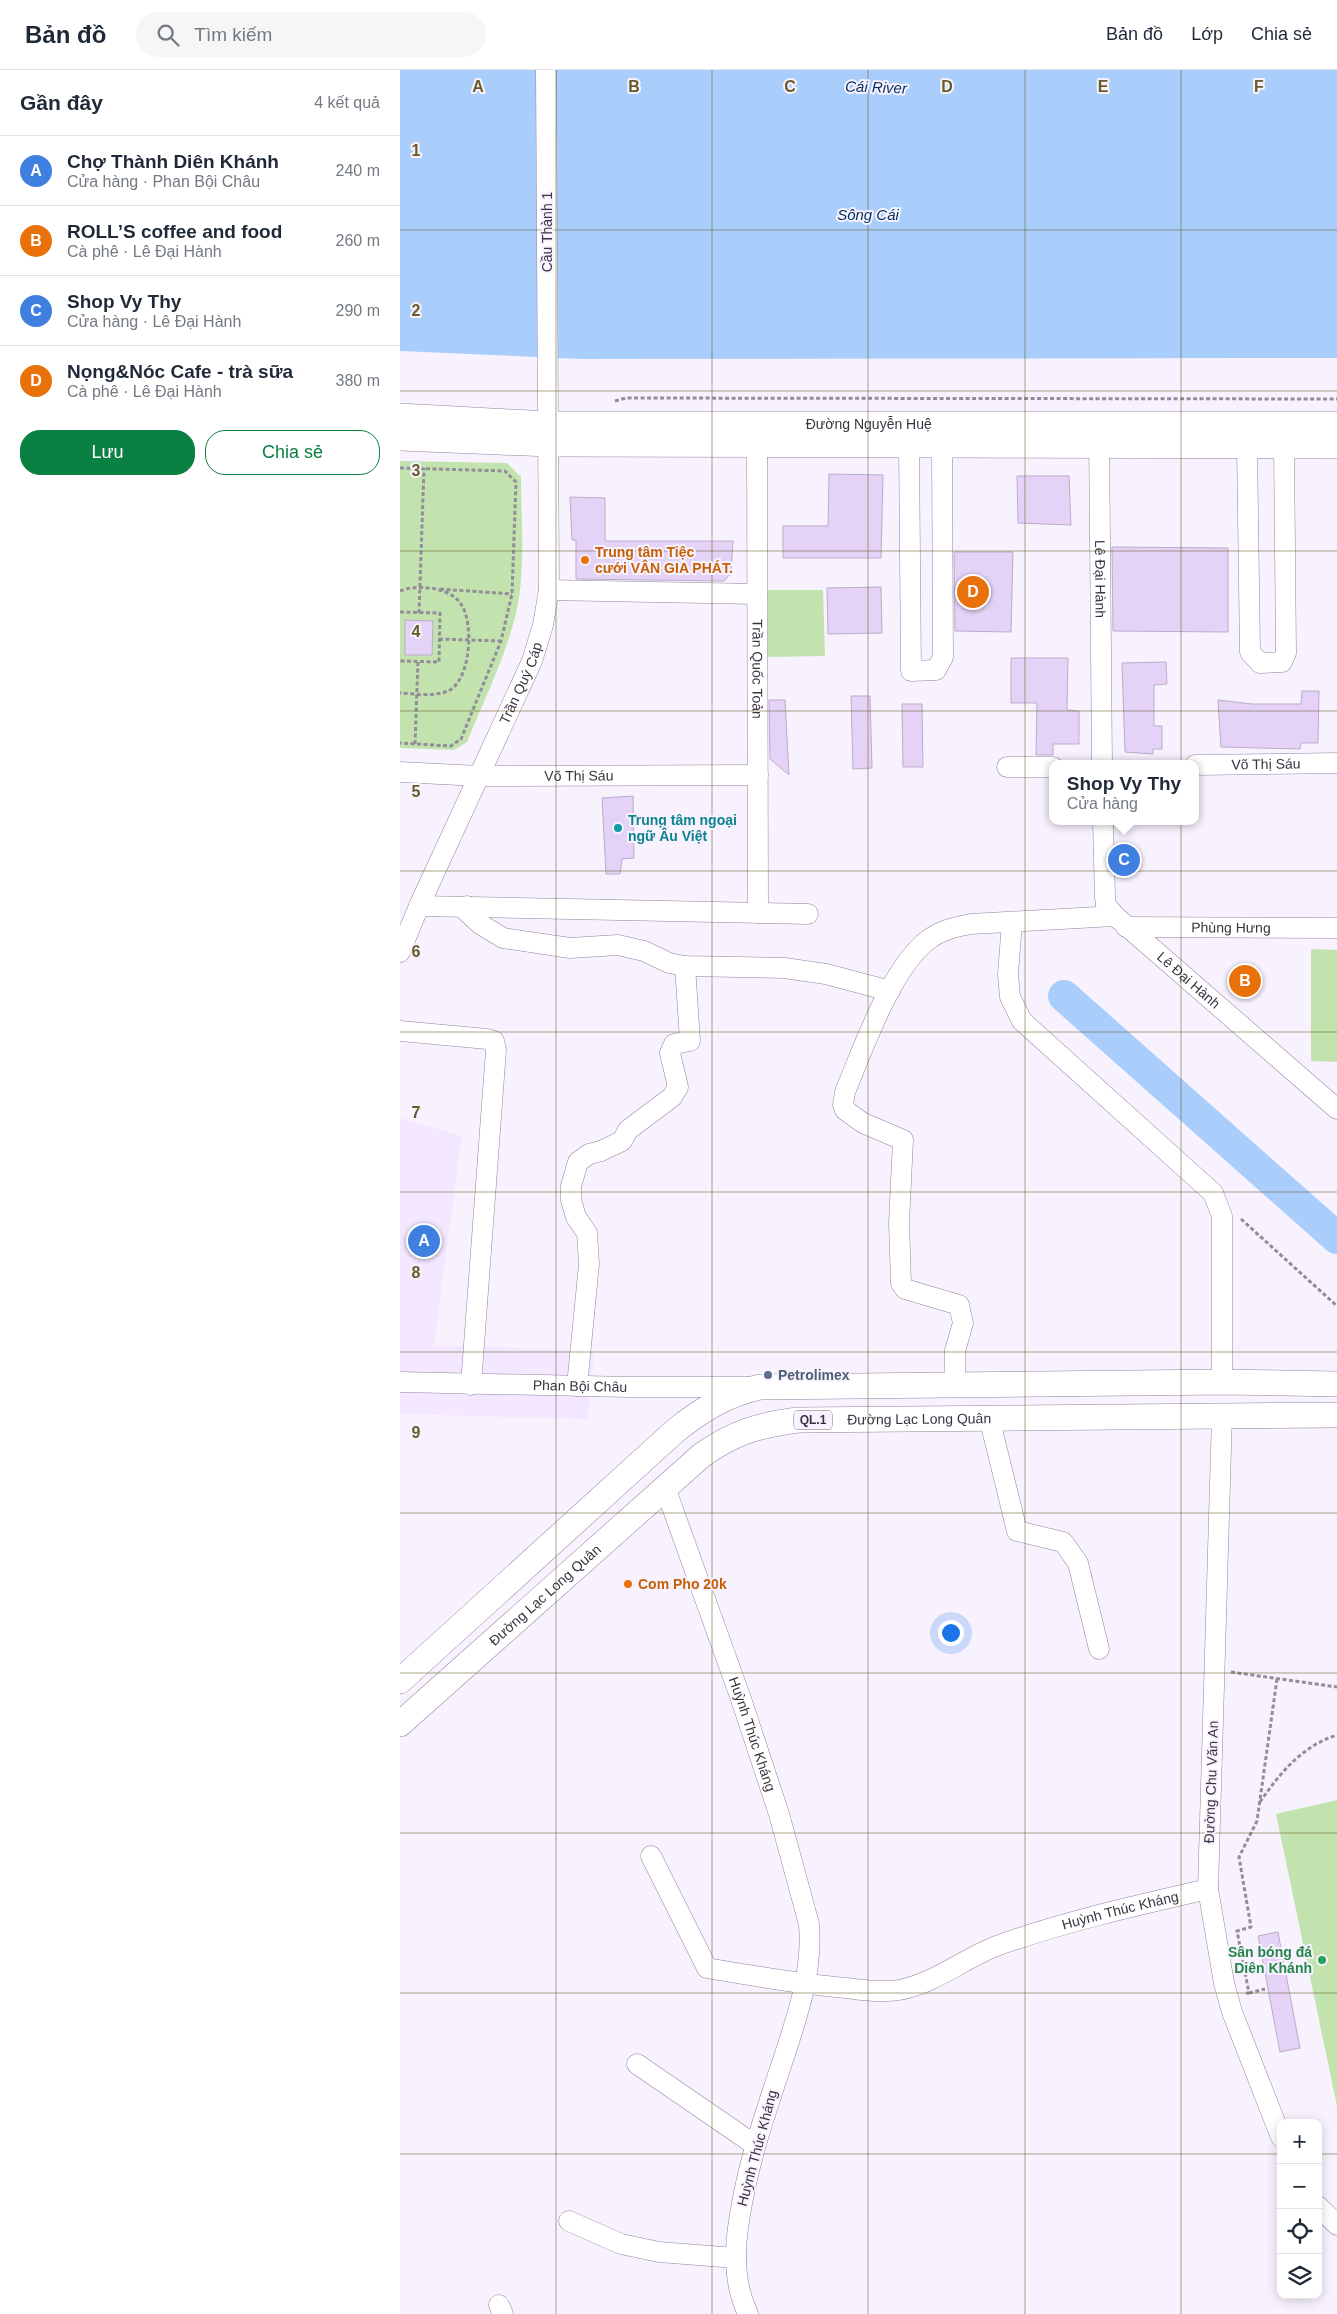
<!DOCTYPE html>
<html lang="vi">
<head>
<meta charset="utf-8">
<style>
  :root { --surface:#fff; --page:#f6f6f7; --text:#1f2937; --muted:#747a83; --line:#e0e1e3; --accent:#0b8043 }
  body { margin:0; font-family:Arial,sans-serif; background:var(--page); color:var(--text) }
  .controls { position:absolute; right:15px; bottom:15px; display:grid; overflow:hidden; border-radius:10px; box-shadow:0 2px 12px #0003 }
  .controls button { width:45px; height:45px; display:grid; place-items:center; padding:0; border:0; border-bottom:1px solid var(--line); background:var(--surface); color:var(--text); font:25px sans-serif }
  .you { position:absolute; left:550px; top:1562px; width:18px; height:18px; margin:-12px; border:4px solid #fff; border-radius:50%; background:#1a73e8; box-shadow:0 0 0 8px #1a73e833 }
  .badge { display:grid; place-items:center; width:32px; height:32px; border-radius:50%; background:var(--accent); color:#fff; font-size:16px; font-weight:700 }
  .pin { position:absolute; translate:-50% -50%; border:2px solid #fff; box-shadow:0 1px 5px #0006 }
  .popup { position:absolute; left:649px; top:690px; width:150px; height:65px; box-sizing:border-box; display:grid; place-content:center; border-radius:10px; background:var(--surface); filter:drop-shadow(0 1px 4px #0005); font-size:16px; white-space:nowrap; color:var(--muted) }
  .popup b { font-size:19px; color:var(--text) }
  .popup::after { content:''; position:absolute; left:50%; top:100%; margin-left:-10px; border:10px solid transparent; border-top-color:var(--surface) }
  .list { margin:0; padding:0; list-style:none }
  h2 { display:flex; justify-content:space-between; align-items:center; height:65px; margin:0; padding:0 20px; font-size:21px }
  h2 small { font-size:16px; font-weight:400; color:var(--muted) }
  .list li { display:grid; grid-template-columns:32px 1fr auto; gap:15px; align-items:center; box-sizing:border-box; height:70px; padding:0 20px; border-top:1px solid var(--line) }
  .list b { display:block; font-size:19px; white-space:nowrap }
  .list p { margin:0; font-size:16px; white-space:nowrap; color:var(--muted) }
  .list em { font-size:16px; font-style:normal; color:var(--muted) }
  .actions { display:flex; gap:10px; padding:15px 20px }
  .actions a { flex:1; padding:11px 0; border:1px solid var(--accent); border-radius:20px; text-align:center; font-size:18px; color:var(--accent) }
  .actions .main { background:var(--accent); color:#fff }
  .icon { flex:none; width:28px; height:28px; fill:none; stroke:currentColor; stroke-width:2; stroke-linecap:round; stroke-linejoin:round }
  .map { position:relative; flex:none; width:937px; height:2244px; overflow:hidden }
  header { display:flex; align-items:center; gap:30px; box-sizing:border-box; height:70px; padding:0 25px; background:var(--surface); border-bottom:1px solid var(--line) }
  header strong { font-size:24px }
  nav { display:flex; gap:28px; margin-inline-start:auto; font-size:18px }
  .search { width:350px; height:45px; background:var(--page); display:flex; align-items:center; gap:12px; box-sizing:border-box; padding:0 18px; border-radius:28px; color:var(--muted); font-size:19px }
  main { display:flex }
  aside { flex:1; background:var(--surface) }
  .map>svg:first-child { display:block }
  .built { fill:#f3e8ff }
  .green { fill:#c2e3ad }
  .water { fill:#a9cefc }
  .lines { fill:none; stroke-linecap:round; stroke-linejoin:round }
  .river { stroke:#a9cefc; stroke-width:32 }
  .building { fill:#e4d3f6; stroke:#bbacc9 }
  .minor-casing { stroke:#91839f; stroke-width:21 }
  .major-casing { stroke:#91839f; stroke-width:26 }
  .path { stroke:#938d99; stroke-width:3; stroke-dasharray:4 2.5; stroke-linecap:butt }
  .minor { stroke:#fff; stroke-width:20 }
  .major { stroke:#fff; stroke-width:25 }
  .grid { fill:none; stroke:#675c28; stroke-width:1; stroke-opacity:0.55 }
  .food-dot { fill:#e8710a; stroke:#f8f2fe; stroke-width:2 }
  .culture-dot { fill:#0f9aa8; stroke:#f8f2fe; stroke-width:2 }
  .service-dot { fill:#5c6f8a; stroke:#f8f2fe; stroke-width:2 }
  .leisure-dot { fill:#2e9e5b; stroke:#f8f2fe; stroke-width:2 }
  .labels { text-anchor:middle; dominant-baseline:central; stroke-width:4; stroke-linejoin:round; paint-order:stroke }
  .shield { fill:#f8f2fe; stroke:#736d79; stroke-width:1 }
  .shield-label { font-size:12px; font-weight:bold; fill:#3a3440 }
  .street-label { font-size:14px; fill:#3a3440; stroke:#f8f2fe }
  .food-label { font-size:14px; font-weight:bold; fill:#c56008; stroke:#f8f2fe; text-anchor:start }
  .culture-label { font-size:14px; font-weight:bold; fill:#0d838f; stroke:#f8f2fe; text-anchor:start }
  .service-label { font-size:14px; font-weight:bold; fill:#4e5e75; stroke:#f8f2fe; text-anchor:start }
  .leisure-label { font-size:14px; font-weight:bold; fill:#27864d; stroke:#f8f2fe; text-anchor:end }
  .water-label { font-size:15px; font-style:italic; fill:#022f5d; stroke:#f8f2fe }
  .grid-label { font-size:16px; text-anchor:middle; font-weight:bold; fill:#675c28; stroke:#f8f2fe; stroke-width:4; stroke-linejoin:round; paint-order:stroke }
</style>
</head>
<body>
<header>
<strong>Bản đồ</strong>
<div class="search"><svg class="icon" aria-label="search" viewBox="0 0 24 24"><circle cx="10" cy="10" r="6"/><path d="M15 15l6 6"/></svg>Tìm kiếm</div>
<nav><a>Bản đồ</a><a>Lớp</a><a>Chia sẻ</a></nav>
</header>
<main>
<aside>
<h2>Gần đây<small>4 kết quả</small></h2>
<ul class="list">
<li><span class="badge" style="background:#3f7fe0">A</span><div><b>Chợ Thành Diên Khánh</b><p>Cửa hàng · Phan Bội Châu</p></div><em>240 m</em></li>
<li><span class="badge" style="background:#e8710a">B</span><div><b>ROLL’S coffee and food</b><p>Cà phê · Lê Đại Hành</p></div><em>260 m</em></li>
<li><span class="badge" style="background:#3f7fe0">C</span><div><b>Shop Vy Thy</b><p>Cửa hàng · Lê Đại Hành</p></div><em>290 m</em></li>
<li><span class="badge" style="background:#e8710a">D</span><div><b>Nọng&amp;Nóc Cafe - trà sữa</b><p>Cà phê · Lê Đại Hành</p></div><em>380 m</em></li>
</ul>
<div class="actions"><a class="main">Lưu</a><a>Chia sẻ</a></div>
</aside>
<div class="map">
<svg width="937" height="2244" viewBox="0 0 937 2244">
  <rect width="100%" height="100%" fill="#f8f2fe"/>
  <path class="built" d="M0,1048L62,1066L34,1275L194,1281L188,1349L0,1344Z"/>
  <path class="green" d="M0,391L107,393L121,407C121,451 126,500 116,544C105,588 84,630 67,672L54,680L0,678Z
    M366,520H423L425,586L365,587Z
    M911,879L937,880V992L911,991Z
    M937,1730V2036L876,1744Z"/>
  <path class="water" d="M0,0H937V288L181,289L0,281Z"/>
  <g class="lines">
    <path class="river" d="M664,926L937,1168"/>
  </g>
  <path class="building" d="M429,404L483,405L481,488H383V456H428Z
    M617,406H669L671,455L618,453Z
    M170,427L205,428V471H333L331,503L324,511L176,509V470H172Z
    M712,477L828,478V562L713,561Z
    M554,482H613L611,562L555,561Z
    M481,517L482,563L428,564L427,518Z
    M5,550L33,551L32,585H5Z
    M611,588H668L667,640L679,641V674H653V685H636L637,633H611Z
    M766,592L767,614L754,615V656H762V679H753V684L725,682L722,593Z
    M902,621H919L918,673H901L900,679L821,677L818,630L852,634H901Z
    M451,626H470L472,698L453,699Z
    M369,630H385L389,705L370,689Z
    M502,634H522L523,697H503Z
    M233,726L234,788L222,789L220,804H206L202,728Z
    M878,1862L900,1978L880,1982L858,1866Z"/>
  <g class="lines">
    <g class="minor-casing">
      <g id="minor">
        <path id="s1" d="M357,361L358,843"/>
        <path id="s2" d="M699,361L702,694"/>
        <path d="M509,374L511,601L536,600L543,587L542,374"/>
        <path d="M847,376L850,582L860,593L882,592L886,583L884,376"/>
        <path d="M149,520L357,524"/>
        <path id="s3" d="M795,695L937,693"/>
        <path d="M607,697H653"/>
        <path id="s4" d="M0,702L79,706L358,705"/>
        <path id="s5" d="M703,751L705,827L706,835L715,846L937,1039"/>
        <path d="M19,836L408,844"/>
        <path d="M67,836V842L80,854L103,868L170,878L218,875L244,881L269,893L285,896L384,898L426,904L490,921"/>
        <path d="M612,852L608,904L610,927L622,951L813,1123L822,1146V1312"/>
        <path id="s6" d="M726,857L937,858"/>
        <path id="s7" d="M0,882L19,836L132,591L143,555L149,520L146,0"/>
        <path d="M0,961L87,969L94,971L96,980L71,1315"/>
        <path id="s8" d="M0,1312L229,1317H348"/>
        <path d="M555,1314V1281L563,1253L559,1235L505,1219L501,1213L499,1153L503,1070L463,1053L445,1040L443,1035L445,1022C463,979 491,898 528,870C541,860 555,857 571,854L715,846"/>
        <path d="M177,1316L189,1194L187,1163L176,1147L171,1130V1116L178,1092L189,1084L201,1081L222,1071L228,1060L272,1027L278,1017L270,983L274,974L290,971L285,896"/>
        <path d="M822,1345L808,1819L824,1913L832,1942L881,2067"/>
        <path d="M589,1347L617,1461L663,1472L678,1493L699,1579"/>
        <path id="s9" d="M266,1420L341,1629L379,1744L409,1854C413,1900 398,1944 384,1987C366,2041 347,2095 339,2151C334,2182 334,2215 348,2244"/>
        <path id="s10" d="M251,1786L307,1898C353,1906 399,1914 446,1918C463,1920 482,1923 499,1920C536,1913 564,1888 599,1875C667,1851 738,1835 808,1819"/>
        <path d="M237,1994L355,2075"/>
        <path d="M918,2136L937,2155"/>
        <path d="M169,2151L221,2174L259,2182L336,2188"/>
        <path d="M99,2235L103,2244"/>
      </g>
    </g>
    <g class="major-casing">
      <g id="major">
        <path id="s11" d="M0,346L149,354H937"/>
        <path d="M0,368L149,374L937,376"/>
        <path d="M0,1611L275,1361C301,1340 327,1324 360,1317L822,1312L937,1314"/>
        <path id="s12" d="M0,1654L302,1385C335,1362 359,1355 398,1350L937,1345"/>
      </g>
    </g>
    <path class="path" d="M215,331L226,328L937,329
      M0,398L105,401L116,412L112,524L101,571L61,669L51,676L0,673
      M40,519L112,524
      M0,521C17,514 50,517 61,534C74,553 71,607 50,620C37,627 14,624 0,623
      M0,542L40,543L39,592L0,591
      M19,543L24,398
      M39,569L101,571
      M15,674L18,591
      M841,1149L937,1236
      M831,1602L937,1617
      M860,1732C880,1703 902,1676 937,1665
      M846,1923H849L837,1861L851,1857L839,1787L857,1751L877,1609
      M849,1923L865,1919"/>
    <use href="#minor" class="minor"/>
    <use href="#major" class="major"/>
  </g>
  <path class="grid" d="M156,0V2244M312,0V2244M468,0V2244M625,0V2244M781,0V2244M0,160H937M0,321H937M0,481H937M0,641H937M0,801H937M0,962H937M0,1122H937M0,1282H937M0,1443H937M0,1603H937M0,1763H937M0,1923H937M0,2084H881M918,2084H937"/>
  <g class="food-dot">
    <circle cx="185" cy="490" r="5"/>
    <circle cx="228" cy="1514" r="5"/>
  </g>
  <circle class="culture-dot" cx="218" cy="758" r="5"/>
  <circle class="service-dot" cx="368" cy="1305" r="5"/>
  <circle class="leisure-dot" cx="922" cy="1890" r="5"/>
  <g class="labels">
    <rect class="shield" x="394" y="1340.5" width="38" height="19" rx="4"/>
    <g class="shield-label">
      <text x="413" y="1350">QL.1</text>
    </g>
    <g class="street-label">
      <text transform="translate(147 162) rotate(-90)">Cầu Thành 1</text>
      <text stroke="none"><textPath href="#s11" startOffset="469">Đường Nguyễn Huệ</textPath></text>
      <text stroke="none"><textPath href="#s2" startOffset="148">Lê Đại Hành</textPath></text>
      <text stroke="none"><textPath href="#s1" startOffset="238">Trần Quốc Toản</textPath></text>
      <text stroke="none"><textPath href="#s7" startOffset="295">Trần Quý Cáp</textPath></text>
      <text stroke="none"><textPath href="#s3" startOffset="71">Võ Thị Sáu</textPath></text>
      <text stroke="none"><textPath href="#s4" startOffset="179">Võ Thị Sáu</textPath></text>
      <text stroke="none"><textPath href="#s6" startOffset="105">Phùng Hưng</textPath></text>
      <text stroke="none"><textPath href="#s5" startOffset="196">Lê Đại Hành</textPath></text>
      <text stroke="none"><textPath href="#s8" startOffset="180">Phan Bội Châu</textPath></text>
      <text stroke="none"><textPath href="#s12" startOffset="629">Đường Lạc Long Quân</textPath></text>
      <text stroke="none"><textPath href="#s12" startOffset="194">Đường Lạc Long Quân</textPath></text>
      <text stroke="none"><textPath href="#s9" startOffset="259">Huỳnh Thúc Kháng</textPath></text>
      <text transform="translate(811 1712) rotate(-88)">Đường Chu Văn An</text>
      <text stroke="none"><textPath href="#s10" startOffset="555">Huỳnh Thúc Kháng</textPath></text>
      <text transform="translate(357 2078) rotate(-75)">Huỳnh Thúc Kháng</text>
    </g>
    <g class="food-label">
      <text x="195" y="482">Trung tâm Tiệc<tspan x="195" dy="16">cưới VÂN GIA PHÁT.</tspan></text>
      <text x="238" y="1514">Com Pho 20k</text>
    </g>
    <g class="culture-label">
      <text x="228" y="750">Trung tâm ngoại<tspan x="228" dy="16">ngữ Âu Việt</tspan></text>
    </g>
    <g class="service-label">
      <text x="378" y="1305">Petrolimex</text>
    </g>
    <g class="leisure-label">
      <text x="912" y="1882">Sân bóng đá<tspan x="912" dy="16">Diên Khánh</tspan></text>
    </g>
    <g class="water-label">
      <text transform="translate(476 17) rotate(2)">Cái River</text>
      <text x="468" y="144">Sông Cái</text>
    </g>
  </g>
  <g class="grid-label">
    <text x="78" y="22">A</text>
    <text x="234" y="22">B</text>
    <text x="390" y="22">C</text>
    <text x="547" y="22">D</text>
    <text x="703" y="22">E</text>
    <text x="859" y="22">F</text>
    <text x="16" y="86">1</text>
    <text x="16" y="246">2</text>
    <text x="16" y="406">3</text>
    <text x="16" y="567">4</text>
    <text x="16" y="727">5</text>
    <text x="16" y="887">6</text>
    <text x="16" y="1048">7</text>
    <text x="16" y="1208">8</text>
    <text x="16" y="1368">9</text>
  </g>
</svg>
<div class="controls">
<button>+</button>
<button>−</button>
<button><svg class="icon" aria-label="locate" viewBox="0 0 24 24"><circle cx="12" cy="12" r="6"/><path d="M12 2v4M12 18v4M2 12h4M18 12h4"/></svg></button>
<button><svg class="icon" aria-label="layers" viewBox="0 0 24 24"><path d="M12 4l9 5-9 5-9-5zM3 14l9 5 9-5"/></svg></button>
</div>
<div class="you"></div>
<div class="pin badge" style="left:24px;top:1171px;background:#3f7fe0">A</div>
<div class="pin badge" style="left:845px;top:911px;background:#e8710a">B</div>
<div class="pin badge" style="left:724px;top:790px;background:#3f7fe0">C</div>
<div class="popup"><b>Shop Vy Thy</b>Cửa hàng</div>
<div class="pin badge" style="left:573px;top:522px;background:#e8710a">D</div>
</div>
</main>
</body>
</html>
